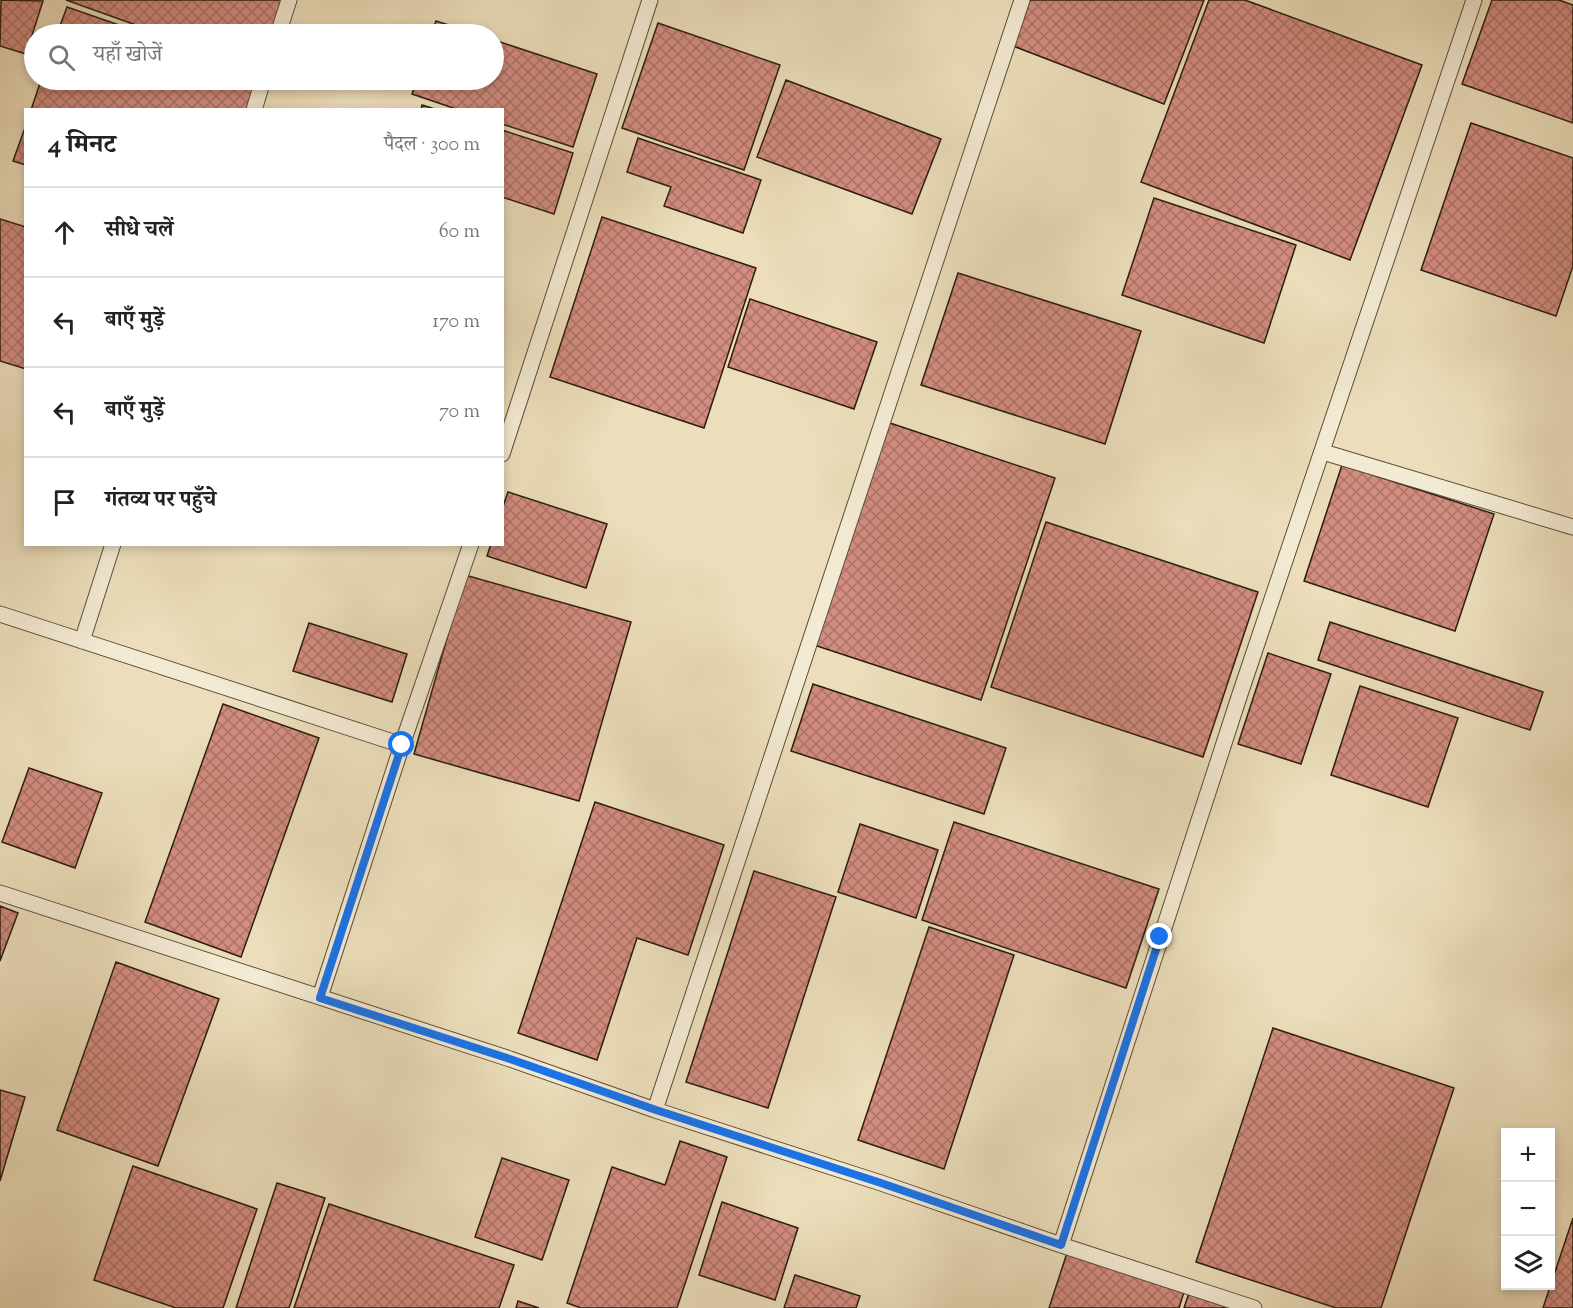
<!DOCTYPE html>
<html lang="hi">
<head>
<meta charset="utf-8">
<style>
  :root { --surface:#fff; --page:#f2f2f2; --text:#222; --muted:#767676; --line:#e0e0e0 }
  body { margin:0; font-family:"Sorts Mill Goudy","Noto Serif Devanagari",serif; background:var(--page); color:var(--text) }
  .controls { position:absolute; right:18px; bottom:18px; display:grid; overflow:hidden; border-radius:0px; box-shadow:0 3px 9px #0003 }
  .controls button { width:54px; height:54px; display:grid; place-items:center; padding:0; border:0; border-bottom:2px solid var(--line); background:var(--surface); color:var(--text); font:30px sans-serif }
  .stop { position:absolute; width:18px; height:18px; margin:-14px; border:4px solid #1a73e8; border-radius:50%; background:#fff }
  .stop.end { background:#1a73e8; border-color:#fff; box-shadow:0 2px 6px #0008 }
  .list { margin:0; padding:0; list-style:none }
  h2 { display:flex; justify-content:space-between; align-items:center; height:78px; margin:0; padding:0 24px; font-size:26px }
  h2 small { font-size:20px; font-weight:400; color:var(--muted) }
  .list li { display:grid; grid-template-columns:39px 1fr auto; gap:18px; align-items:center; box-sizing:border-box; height:90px; padding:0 24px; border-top:2px solid var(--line) }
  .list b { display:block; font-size:22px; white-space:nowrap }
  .list em { font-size:20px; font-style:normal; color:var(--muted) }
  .icon { flex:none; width:33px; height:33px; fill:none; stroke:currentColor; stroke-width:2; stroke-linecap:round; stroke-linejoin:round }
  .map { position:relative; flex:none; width:1573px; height:1308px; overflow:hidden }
  .search { position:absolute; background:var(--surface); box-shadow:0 3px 9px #0003; left:24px; top:24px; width:480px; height:66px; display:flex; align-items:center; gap:15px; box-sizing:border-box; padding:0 21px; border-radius:33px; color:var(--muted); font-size:22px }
  .panel { position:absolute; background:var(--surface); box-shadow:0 3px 9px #0003; left:24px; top:108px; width:480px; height:438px; border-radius:0px }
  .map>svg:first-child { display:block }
  .building { fill:url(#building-cross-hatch); stroke:#2b1d0f; stroke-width:1.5 }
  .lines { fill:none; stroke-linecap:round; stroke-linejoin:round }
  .service-casing { stroke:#5b4d3a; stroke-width:17 }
  .service { stroke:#f3ead3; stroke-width:15 }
  .route { stroke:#1a73e8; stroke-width:8 }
</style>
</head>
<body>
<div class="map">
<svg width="1573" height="1308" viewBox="0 0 1573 1308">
  <defs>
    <pattern id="building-cross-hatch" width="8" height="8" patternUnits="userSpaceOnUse" patternTransform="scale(1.5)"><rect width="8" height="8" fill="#d28c80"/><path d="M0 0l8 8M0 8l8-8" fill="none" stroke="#ab7267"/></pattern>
  </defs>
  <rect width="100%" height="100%" fill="#ecdebb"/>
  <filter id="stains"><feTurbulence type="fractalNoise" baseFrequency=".00333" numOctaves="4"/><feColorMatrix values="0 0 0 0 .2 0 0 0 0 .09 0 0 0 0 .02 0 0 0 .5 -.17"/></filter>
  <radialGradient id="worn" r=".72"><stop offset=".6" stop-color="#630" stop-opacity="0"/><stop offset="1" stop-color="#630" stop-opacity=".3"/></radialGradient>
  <path class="building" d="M1,0L43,1L26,54L0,46Z
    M66,0H283L270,34H161Z
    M1030,0H1204L1164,104L1013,46Z
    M1209,0H1245L1422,65L1350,260L1141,182Z
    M1492,0H1559L1573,5V123L1462,84Z
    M67,7L145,34H57Z
    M436,21L477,34H431Z
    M658,23L780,65L744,170L622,128Z
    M494,40L597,74L573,147L502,124V110H459L412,94L417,80H494Z
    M41,80H264L253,110H31Z
    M786,80L941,139L912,214L757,157Z
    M422,105L438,110H421Z
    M1471,123L1573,158V266L1556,316L1421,270Z
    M26,125V165L13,161Z
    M502,130L573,153L554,214L502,197Z
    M638,138L761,180L743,233L664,206L671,187L627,172Z
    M1154,198L1296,245L1264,343L1122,295Z
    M602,217L756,268L704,428L550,377Z
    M0,219L26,227V369L0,361Z
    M958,273L1141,331L1105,444L921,385Z
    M750,299L877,342L854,409L728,367Z
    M884,421L1055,478L981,700L811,644Z
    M1342,465L1494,514L1455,631L1304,581Z
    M508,492L607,524L586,588L487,556L491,544H502V509Z
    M1046,522L1258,592L1203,757L991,687Z
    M465,575L631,622L579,801L414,754Z
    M1330,622L1543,692L1530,730L1318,660Z
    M309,623L407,654L392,702L293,671Z
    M1268,653L1331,674L1301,764L1238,744Z
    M813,684L1006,748L984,814L791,751Z
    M1360,686L1458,718L1428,807L1331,775Z
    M223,704L319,738L241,957L145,922Z
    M29,768L102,793L75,868L2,842Z
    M595,802L724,845L688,955L637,938L597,1060L518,1033Z
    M954,822L1159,889L1126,988L922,920Z
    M860,824L938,850L916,918L838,892Z
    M754,871L836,897L768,1108L686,1082Z
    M0,906L18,913L0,961Z
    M929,927L1014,955L944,1169L858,1140Z
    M116,962L219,999L158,1166L57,1130Z
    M1273,1028L1454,1088L1381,1308H1336L1196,1262Z
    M0,1090L25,1097L0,1181Z
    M680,1141L727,1157L677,1308H581L567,1303L612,1167L665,1185Z
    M502,1158L569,1180L542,1260L475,1237Z
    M133,1166L257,1209L223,1308H176L94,1280Z
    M277,1183L325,1198L289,1308H236Z
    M722,1202L798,1228L775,1300L699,1275Z
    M329,1204L514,1265L499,1308H294Z
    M1573,1218V1308H1543Z
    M1067,1253L1184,1292L1179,1308H1049Z
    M795,1275L860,1296L856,1308H784Z
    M1189,1293L1236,1308H1184Z
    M518,1301L539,1308H516Z"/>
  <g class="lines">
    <g class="service-casing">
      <path id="service" d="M278,34L289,0
        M254,110L263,80
        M1323,452L1573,527
        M502,454L650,0
        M0,614L402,745
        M82,641L113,544
        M0,893L510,1059L655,1110L881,1183L1061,1245L1254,1308
        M320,997L402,745L471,544
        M655,1110L1022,0
        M1061,1245L1240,694L1474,0"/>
    </g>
    <use href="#service" class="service"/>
  </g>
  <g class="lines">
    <path class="route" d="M402,745L320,998L510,1059L656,1110L881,1183L1061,1245L1160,937"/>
  </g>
  <rect width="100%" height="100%" filter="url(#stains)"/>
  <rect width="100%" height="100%" fill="url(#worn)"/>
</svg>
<div class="controls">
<button>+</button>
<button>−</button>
<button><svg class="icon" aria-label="layers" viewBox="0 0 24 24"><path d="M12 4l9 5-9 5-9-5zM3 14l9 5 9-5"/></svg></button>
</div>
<div class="stop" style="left:402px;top:745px"></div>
<div class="stop end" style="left:1160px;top:937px"></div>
<div class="search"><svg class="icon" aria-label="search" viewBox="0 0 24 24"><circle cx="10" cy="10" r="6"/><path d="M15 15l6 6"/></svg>यहाँ खोजें</div>
<section class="panel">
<h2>4 मिनट<small>पैदल · 300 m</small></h2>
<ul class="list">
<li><svg class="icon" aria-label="ahead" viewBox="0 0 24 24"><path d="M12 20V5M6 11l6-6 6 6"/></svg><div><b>सीधे चलें</b></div><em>60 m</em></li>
<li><svg class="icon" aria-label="left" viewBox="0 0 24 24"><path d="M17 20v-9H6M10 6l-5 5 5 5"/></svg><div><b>बाएँ मुड़ें</b></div><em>170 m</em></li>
<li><svg class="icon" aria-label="left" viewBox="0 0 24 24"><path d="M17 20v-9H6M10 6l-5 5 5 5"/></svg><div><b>बाएँ मुड़ें</b></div><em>70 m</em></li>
<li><svg class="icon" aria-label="arrive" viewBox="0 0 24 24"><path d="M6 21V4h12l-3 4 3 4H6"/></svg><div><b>गंतव्य पर पहुँचे</b></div></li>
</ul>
</section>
</div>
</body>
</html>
